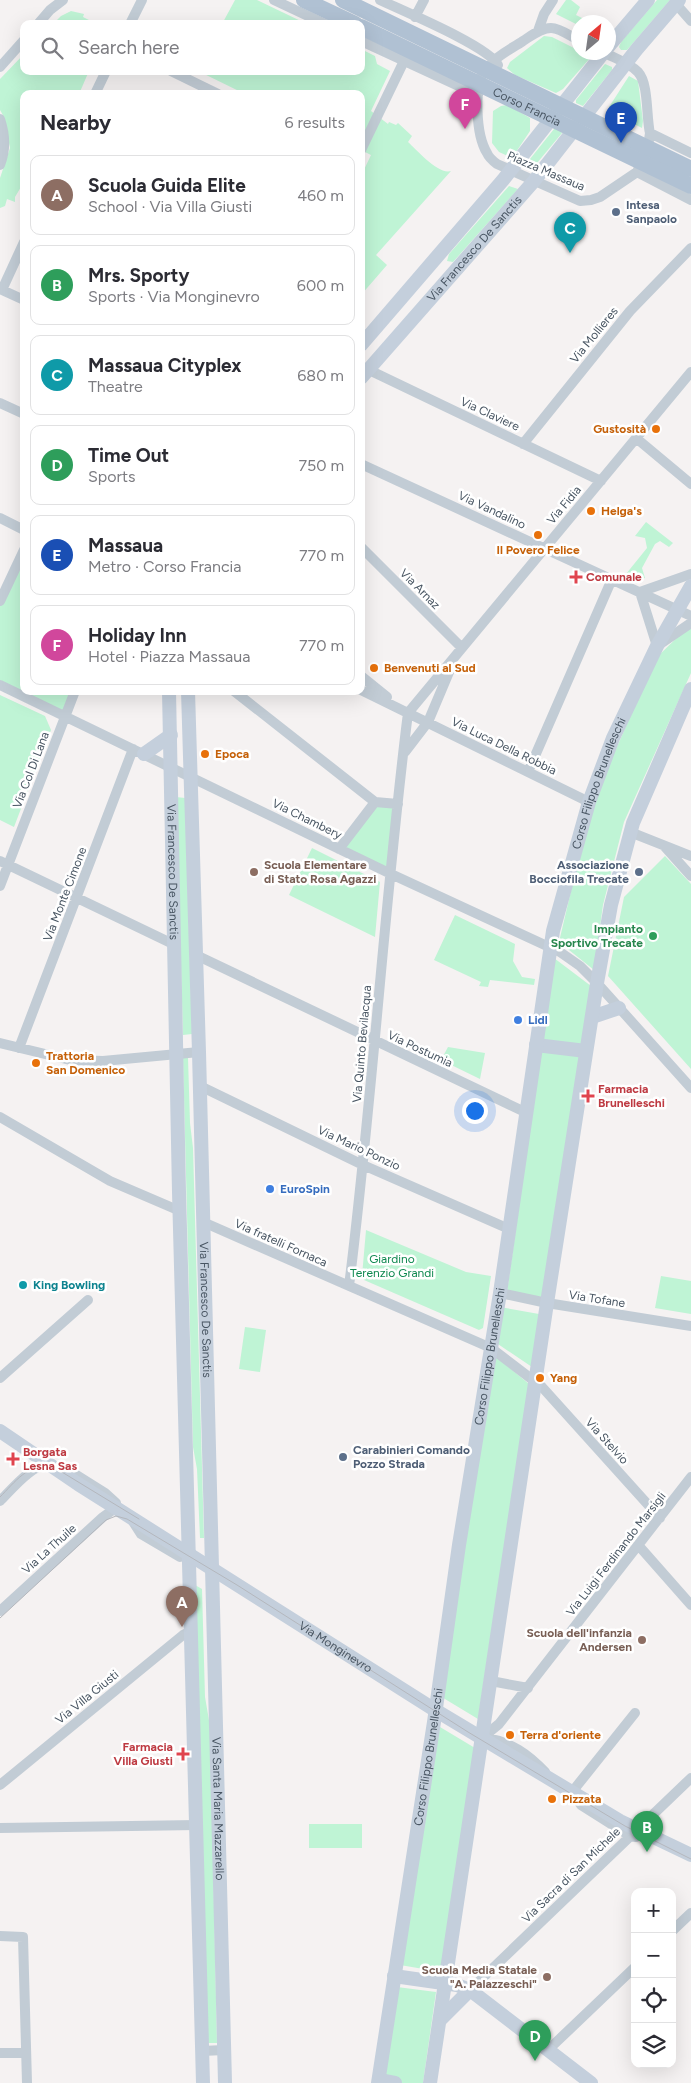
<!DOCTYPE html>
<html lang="en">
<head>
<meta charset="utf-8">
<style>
  :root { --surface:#fff; --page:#f2f2f3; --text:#2b2b33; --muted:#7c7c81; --line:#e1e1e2; --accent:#d93025 }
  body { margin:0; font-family:Figtree,sans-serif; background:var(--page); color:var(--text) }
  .controls { position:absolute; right:15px; bottom:15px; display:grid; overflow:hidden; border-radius:10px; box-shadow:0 5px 20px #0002 }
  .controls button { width:45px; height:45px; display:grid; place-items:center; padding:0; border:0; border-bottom:1px solid var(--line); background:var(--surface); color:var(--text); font:25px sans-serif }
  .compass { position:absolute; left:571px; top:15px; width:45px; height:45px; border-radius:50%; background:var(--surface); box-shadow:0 5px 20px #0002; rotate:29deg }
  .you { position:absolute; left:474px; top:1110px; width:18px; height:18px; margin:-12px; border:4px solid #fff; border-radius:50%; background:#1a73e8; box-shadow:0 0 0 8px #1a73e833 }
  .badge { display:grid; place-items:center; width:32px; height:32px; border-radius:50%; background:var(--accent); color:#fff; font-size:16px; font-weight:700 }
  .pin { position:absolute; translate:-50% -41px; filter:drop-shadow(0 1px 2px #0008) }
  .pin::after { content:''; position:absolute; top:26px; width:18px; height:15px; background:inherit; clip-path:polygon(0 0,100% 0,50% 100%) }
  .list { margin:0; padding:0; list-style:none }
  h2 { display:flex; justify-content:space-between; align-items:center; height:65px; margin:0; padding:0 20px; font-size:21px }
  h2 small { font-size:16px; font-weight:400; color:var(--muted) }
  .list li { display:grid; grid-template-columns:32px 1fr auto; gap:15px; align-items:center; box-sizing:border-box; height:80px; margin:0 10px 10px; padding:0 10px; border:1px solid var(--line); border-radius:10px }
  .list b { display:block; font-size:19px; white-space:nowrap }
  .list p { margin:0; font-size:16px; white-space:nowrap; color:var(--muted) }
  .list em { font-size:16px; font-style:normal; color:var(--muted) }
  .icon { flex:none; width:28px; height:28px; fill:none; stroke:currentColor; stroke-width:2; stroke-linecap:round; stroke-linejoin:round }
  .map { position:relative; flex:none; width:691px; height:2083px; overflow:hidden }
  .search { position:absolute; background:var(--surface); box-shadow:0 5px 20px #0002; left:20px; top:20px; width:345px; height:55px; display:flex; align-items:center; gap:12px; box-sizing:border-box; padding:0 18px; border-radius:10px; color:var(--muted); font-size:19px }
  .panel { position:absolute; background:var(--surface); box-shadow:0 5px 20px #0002; left:20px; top:90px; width:345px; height:605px; border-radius:10px }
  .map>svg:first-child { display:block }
  .green { fill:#bff4d5 }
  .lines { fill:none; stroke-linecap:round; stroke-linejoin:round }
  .street { stroke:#c2ccd5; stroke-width:10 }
  .secondary { stroke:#c4cfdc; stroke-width:14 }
  .primary { stroke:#b0c1d3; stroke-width:16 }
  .tram { stroke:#b4b7bd; stroke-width:1 }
  .service-dot { fill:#5c6f8a; stroke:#fff; stroke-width:2 }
  .food-dot { fill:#e8710a; stroke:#fff; stroke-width:2 }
  .health-dot { fill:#e0444e; stroke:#fff; stroke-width:2 }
  .education-dot { fill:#8d6e63; stroke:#fff; stroke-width:2 }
  .leisure-dot { fill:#2e9e5b; stroke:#fff; stroke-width:2 }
  .shop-dot { fill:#3f7fe0; stroke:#fff; stroke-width:2 }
  .culture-dot { fill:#0f9aa8; stroke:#fff; stroke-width:2 }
  .labels { text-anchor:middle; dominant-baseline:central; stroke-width:5; stroke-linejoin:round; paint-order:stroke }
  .street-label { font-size:12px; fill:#485562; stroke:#fff }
  .service-label { font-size:12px; font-weight:bold; fill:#4e5e75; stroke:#fff; text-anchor:start }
  .food-label { font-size:12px; font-weight:bold; fill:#c56008; stroke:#fff; text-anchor:start }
  .health-label { font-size:12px; font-weight:bold; fill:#be3a42; stroke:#fff; text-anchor:start }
  .education-label { font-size:12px; font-weight:bold; fill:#785e54; stroke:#fff; text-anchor:end }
  .leisure-label { font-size:12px; font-weight:bold; fill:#27864d; stroke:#fff; text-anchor:end }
  .shop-label { font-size:12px; font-weight:bold; fill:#366cbe; stroke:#fff; text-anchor:start }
  .park-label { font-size:12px; fill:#0e884f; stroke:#fff }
  .culture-label { font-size:12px; font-weight:bold; fill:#0d838f; stroke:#fff; text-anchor:start }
</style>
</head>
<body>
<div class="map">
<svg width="691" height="2083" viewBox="0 0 691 2083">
  <rect width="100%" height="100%" fill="#f5f2f2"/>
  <path class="green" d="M235,0H257L307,24H222Z
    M566,0H571L580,7L576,15L584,19L583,22H578V25L556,14Z
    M657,0H670L627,50H621L619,47L621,42Z
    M71,11L84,14L83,17L97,24H53L61,16Z
    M544,36L552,37L578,50V52L591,57L563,89L556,93L515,75L507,68L510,62Z
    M361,49L375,56L377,64L390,71L371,111L388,124L389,122L396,125L398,123L412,136L408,142C417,150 438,175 451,171L376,255L387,265L361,295V176L371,155L361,150V94H245L198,71H361Z
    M24,54V71H89L79,94H24V148L20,156L24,158V182L15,197V202L7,199L5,206L0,208V178L10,148L4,117L0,110V79Z
    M605,64L612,67V70L583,106L576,103V100Z
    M629,76L638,81L643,121L642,128L609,111V107Z
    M507,105L530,118V131L512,158L499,152L492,143L493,111L501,106Z
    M554,129H559L562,133L532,169L527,166L526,164Z
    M509,186L518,189L453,262L447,261L449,254Z
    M646,522L673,543L669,547L660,541L655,544L642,568L645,578L638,580L626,574L647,548L645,538L635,536Z
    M15,569L24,573V691H75L65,717L0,685V601Z
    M687,628L691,629V673L624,822L603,905L594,970L559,942L591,806L656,658Z
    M0,695L45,716L51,730L14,827L0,820Z
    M176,797L185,798L192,1034L183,1035Z
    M375,802L398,804L391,874L339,849Z
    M312,848L380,882L375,937L289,895Z
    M665,856L691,884V1069L608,976L624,897Z
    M455,915L515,944L513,961L522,977L535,979L534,985L490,980L488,987L479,986L481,982L434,960Z
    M554,958L591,986L542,1297L507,1292Z
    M448,1047L485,1053L480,1079L441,1060Z
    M183,1058H188L190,1123L193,1148L204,1538H200L197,1469L193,1447Z
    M366,1230L466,1272L491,1276L483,1328L479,1330L364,1280L362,1276Z
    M661,1276L691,1281V1314L655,1308Z
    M500,1307L539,1314L532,1367L495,1342Z
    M245,1327L266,1330L260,1372L239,1369Z
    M494,1355L529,1384L478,1719L440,1696Z
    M195,1585L202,1589L205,1697L210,1726L217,2043H207Z
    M440,1727L475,1748L441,1972L400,1965Z
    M309,1824H362V1848H309Z
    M397,1987L436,1992L423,2083H382Z"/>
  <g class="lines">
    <path class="street" d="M274,0L325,24
      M380,0C403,11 488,46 498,65
      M676,4L691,21
      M415,17L424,0
      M38,24L50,10L63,0
      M130,24L142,0
      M538,31L544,14L553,0
      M578,40C570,36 560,28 551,28C541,28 531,36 523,41C511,49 496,56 486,68C473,86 476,135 487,153C489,158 493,161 497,164L580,201L591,200L600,197L637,172L648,147L650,133C646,117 649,84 638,72C630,63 614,58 603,52
      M361,41L478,95
      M0,67L24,40
      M171,71L218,94
      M95,94L106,71
      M0,119C5,134 6,150 0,165
      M650,133L691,153
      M361,150L404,61
      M637,172L691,200
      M0,289L24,300
      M2,290L24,242
      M369,370L601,481
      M0,403L24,414
      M636,438L691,484
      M523,444L630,311L691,248
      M361,464L691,616
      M0,518L24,530
      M361,547L462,648
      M640,592L657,646L691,623
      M640,592L691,574
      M0,601L24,550
      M361,676L387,697
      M0,685L391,874L560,952L580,966L597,983L691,1088
      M361,690L589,802
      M234,691L375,802L398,804
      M408,713L691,372
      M405,752L428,722L452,665
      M528,772L612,579
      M630,832L691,856
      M665,847L691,876
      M339,849L375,802
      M0,861L173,944
      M0,886L75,691
      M196,955L527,1113
      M0,1043L70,1060L103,1061L199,1052
      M19,1048L133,749
      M200,1086L363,1165L509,1229
      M0,1117L110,1181L180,1211
      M203,1222L491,1348L542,1387L660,1518
      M349,1286C373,1095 384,903 408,713
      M500,1293L547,1303L691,1326
      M0,1378L88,1300
      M70,1471L105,1493L116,1503
      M0,1501C12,1489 35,1461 52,1464
      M132,1520L141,1534L180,1557L189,1553
      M639,1546L691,1605
      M0,1611L103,1517L117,1507
      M491,1681L528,1688
      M635,1713L572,1792L581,1805L630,1836L636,1837
      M483,1737L499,1724L691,1477
      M486,1738C511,1742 528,1754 545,1772
      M0,1785L183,1635L191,1631
      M0,1828L197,1825
      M672,1931L691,1913
      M0,1936L23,1937L27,2083
      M470,1990L691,1778
      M548,2050L635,1967
      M202,2051L224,2050
      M0,2053H26"/>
    <g class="secondary">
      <path d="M608,47L648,0"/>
      <path d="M361,345L503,180L604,52"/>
      <path id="s1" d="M361,378L534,181L637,49L679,0"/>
      <path id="s2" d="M169,691L179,1192L203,2083"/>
      <path id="s3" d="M188,691L199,1052L225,2083"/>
      <path d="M144,754L171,735"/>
      <path d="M592,1017L619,1008"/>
      <path d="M536,1045L586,1051"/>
      <path id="s4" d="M0,1431L78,1484L435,1710L620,1821L691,1855"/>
      <path d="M394,1976L457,1985L470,1990L591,2083"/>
      <path d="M441,2019L470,1990"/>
      <path d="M379,2080L395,2083"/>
      <path id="s5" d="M378,2083L434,1722L459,1545L500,1293L553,931L589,802L613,738L657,646L691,586"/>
      <path d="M430,2083L547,1303L597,983L611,905L633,823L691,689"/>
    </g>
    <g class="primary">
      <path d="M304,0L355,24"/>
      <path d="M343,0L691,169"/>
      <path id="s6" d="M361,27L691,186"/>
    </g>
    <path class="tram" d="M0,1497C15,1482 28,1463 52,1466L139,1519
      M0,1618L106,1520L116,1516L127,1519L237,1585L468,1732L625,1826L691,1859"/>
  </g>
  <g class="service-dot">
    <circle cx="616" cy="212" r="5"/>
    <circle cx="639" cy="872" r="5"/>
    <circle cx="343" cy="1457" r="5"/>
  </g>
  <g class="food-dot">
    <circle cx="656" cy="429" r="5"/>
    <circle cx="591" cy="511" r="5"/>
    <circle cx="538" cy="535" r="5"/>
    <circle cx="374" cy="668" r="5"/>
    <circle cx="205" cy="754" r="5"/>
    <circle cx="36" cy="1063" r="5"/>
    <circle cx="540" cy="1378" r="5"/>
    <circle cx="510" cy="1735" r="5"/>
    <circle cx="552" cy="1799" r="5"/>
  </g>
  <g class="health-dot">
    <path d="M573.5 569.5h5v5h5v5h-5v5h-5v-5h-5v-5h5z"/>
    <path d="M585.5 1088.5h5v5h5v5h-5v5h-5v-5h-5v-5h5z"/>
    <path d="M10.5 1451.5h5v5h5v5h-5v5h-5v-5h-5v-5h5z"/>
    <path d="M180.5 1746.5h5v5h5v5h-5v5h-5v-5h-5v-5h5z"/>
  </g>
  <g class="education-dot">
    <circle cx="254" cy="872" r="5"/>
    <circle cx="642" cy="1640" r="5"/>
    <circle cx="547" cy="1977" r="5"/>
  </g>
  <circle class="leisure-dot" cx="653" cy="936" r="5"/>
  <g class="shop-dot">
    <circle cx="518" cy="1020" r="5"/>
    <circle cx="270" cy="1189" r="5"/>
  </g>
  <circle class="culture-dot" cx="23" cy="1285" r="5"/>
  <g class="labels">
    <g class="street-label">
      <text stroke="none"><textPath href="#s6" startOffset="184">Corso Francia</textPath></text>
      <text transform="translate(546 171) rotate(23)">Piazza Massaua</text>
      <text stroke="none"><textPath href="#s1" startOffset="172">Via Francesco De Sanctis</textPath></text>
      <text transform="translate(594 335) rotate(-51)">Via Mollieres</text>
      <text transform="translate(490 414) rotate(25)">Via Claviere</text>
      <text transform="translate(564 505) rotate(-50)">Via Fidia</text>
      <text transform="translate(492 510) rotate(25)">Via Vandalino</text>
      <text transform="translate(420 589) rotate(45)">Via Arnaz</text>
      <text transform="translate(504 746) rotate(26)">Via Luca Della Robbia</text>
      <text transform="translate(31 770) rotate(-69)">Via Col Di Lana</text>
      <text stroke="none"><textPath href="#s5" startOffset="1320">Corso Filippo Brunelleschi</textPath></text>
      <text transform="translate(307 819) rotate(26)">Via Chambery</text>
      <text stroke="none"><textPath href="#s2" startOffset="181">Via Francesco De Sanctis</textPath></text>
      <text transform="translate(65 894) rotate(-69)">Via Monte Cimone</text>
      <text transform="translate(362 1044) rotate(-85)">Via Quinto Bevilacqua</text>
      <text transform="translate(420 1049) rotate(25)">Via Postumia</text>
      <text transform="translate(359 1148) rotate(25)">Via Mario Ponzio</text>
      <text transform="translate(281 1243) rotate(24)">Via fratelli Fornaca</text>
      <text transform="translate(597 1299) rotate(9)">Via Tofane</text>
      <text stroke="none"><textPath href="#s3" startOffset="619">Via Francesco De Sanctis</textPath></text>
      <text stroke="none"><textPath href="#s5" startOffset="735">Corso Filippo Brunelleschi</textPath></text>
      <text transform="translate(607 1441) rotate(48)">Via Stelvio</text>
      <text transform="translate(49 1549) rotate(-42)">Via La Thuile</text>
      <text transform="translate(616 1554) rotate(-52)">Via Luigi Ferdinando Marsigli</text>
      <text stroke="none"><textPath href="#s4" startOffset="399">Via Monginevro</textPath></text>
      <text transform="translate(87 1697) rotate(-39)">Via Villa Giusti</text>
      <text stroke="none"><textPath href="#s5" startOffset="330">Corso Filippo Brunelleschi</textPath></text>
      <text stroke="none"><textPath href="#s3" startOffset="1118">Via Santa Maria Mazzarello</textPath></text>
      <text transform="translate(571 1875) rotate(-44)">Via Sacra di San Michele</text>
    </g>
    <g class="service-label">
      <text x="626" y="205">Intesa<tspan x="626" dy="14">Sanpaolo</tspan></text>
      <text x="629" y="865" text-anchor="end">Associazione<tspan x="629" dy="14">Bocciofila Trecate</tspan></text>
      <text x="353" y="1450">Carabinieri Comando<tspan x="353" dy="14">Pozzo Strada</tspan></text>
    </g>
    <g class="food-label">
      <text x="646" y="429" text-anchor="end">Gustosità</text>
      <text x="601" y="511">Helga's</text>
      <text x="538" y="550" text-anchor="middle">Il Povero Felice</text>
      <text x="384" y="668">Benvenuti al Sud</text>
      <text x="215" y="754">Epoca</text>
      <text x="46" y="1056">Trattoria<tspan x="46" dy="14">San Domenico</tspan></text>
      <text x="550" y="1378">Yang</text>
      <text x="520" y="1735">Terra d'oriente</text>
      <text x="562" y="1799">Pizzata</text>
    </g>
    <g class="health-label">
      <text x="586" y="577">Comunale</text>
      <text x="598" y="1089">Farmacia<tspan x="598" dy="14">Brunelleschi</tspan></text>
      <text x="23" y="1452">Borgata<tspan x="23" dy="14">Lesna Sas</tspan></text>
      <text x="173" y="1747" text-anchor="end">Farmacia<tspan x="173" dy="14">Villa Giusti</tspan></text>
    </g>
    <g class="education-label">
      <text x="264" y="865" text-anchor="start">Scuola Elementare<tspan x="264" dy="14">di Stato Rosa Agazzi</tspan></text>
      <text x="632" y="1633">Scuola dell'infanzia<tspan x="632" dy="14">Andersen</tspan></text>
      <text x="537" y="1970">Scuola Media Statale<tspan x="537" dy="14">"A. Palazzeschi"</tspan></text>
    </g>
    <g class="leisure-label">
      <text x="643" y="929">Impianto<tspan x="643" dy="14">Sportivo Trecate</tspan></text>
    </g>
    <g class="shop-label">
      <text x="528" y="1020">Lidl</text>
      <text x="280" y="1189">EuroSpin</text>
    </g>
    <g class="park-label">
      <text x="392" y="1259">Giardino<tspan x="392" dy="14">Terenzio Grandi</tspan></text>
    </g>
    <g class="culture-label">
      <text x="33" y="1285">King Bowling</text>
    </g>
  </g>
</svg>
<div class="controls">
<button>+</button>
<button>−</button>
<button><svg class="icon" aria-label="locate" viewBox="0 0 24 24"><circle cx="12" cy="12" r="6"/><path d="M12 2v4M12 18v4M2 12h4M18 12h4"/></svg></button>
<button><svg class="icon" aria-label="layers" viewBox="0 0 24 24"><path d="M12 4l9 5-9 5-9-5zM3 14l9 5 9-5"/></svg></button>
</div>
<svg class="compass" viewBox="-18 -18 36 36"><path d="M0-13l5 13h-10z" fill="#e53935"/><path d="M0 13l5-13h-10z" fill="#7c7c81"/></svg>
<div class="you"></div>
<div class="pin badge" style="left:182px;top:1627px;background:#8d6e63">A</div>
<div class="pin badge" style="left:647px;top:1852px;background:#2e9e5b">B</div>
<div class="pin badge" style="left:570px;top:253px;background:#0f9aa8">C</div>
<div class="pin badge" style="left:535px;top:2061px;background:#2e9e5b">D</div>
<div class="pin badge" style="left:621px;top:143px;background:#1a4fb4">E</div>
<div class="pin badge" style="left:465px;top:129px;background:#d1479c">F</div>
<div class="search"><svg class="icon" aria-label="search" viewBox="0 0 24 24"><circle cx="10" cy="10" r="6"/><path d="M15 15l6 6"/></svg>Search here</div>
<section class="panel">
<h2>Nearby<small>6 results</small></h2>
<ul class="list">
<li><span class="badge" style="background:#8d6e63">A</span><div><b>Scuola Guida Elite</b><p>School · Via Villa Giusti</p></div><em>460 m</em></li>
<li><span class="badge" style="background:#2e9e5b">B</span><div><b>Mrs. Sporty</b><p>Sports · Via Monginevro</p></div><em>600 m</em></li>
<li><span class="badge" style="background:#0f9aa8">C</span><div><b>Massaua Cityplex</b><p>Theatre</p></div><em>680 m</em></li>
<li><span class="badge" style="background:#2e9e5b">D</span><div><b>Time Out</b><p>Sports</p></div><em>750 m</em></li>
<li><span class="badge" style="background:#1a4fb4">E</span><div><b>Massaua</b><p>Metro · Corso Francia</p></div><em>770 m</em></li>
<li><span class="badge" style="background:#d1479c">F</span><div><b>Holiday Inn</b><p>Hotel · Piazza Massaua</p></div><em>770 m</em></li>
</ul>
</section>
</div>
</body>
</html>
